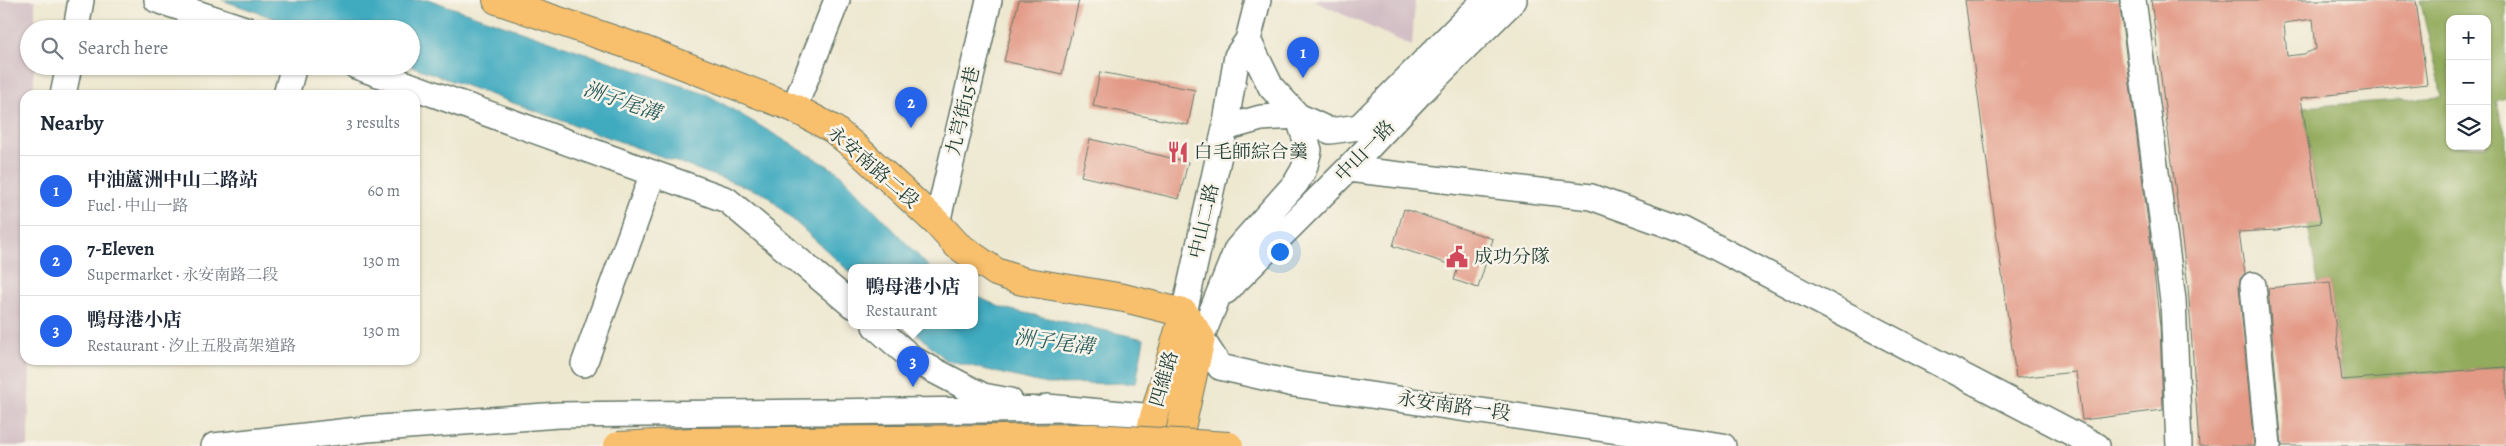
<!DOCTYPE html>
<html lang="en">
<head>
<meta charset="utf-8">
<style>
  :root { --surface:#fff; --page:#f6f6f7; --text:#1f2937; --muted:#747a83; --line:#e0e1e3; --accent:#2563eb }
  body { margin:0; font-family:Alegreya,"Noto Serif TC",serif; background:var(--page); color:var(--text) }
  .controls { position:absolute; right:15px; top:15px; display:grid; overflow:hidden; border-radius:10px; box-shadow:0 1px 4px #0004 }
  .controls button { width:45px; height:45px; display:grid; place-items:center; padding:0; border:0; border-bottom:1px solid var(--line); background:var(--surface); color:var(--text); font:25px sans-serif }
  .you { position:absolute; left:1279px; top:251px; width:18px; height:18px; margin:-12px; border:4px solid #fff; border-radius:50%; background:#1a73e8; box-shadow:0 0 0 8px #1a73e833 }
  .badge { display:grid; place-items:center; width:32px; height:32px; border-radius:50%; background:var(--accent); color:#fff; font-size:16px; font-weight:700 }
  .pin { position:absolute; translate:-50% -41px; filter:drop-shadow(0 1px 2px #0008) }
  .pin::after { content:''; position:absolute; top:26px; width:18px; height:15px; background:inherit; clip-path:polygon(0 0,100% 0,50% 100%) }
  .popup { position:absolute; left:848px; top:264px; width:130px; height:65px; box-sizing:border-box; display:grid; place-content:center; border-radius:10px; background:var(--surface); filter:drop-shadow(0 1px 4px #0005); font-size:16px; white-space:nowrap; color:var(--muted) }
  .popup b { font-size:19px; color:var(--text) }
  .popup::after { content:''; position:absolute; left:50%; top:100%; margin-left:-10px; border:10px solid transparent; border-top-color:var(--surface) }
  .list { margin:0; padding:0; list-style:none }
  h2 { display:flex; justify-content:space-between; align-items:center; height:65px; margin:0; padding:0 20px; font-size:21px }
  h2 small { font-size:16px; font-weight:400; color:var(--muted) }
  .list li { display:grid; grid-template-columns:32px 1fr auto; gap:15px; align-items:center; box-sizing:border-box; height:70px; padding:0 20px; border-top:1px solid var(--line) }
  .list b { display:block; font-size:19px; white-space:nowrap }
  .list p { margin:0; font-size:16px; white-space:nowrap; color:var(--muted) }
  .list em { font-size:16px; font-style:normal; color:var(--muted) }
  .icon { flex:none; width:28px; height:28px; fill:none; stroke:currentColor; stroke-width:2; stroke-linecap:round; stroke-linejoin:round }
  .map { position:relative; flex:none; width:2506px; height:446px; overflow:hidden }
  .search { position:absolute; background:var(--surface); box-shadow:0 1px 4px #0004; left:20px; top:20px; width:400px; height:55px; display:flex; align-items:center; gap:12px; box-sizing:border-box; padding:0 18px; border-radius:28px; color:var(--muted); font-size:19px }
  .panel { position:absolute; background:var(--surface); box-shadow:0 1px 4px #0004; left:20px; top:90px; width:400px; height:275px; border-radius:15px }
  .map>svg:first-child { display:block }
  .industrial { fill:#d2bec5 }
  .forest { fill:#92ab5c; stroke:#587448; fill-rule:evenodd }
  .water { fill:#40aabf; stroke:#30747a }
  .building { fill:#e39a86; fill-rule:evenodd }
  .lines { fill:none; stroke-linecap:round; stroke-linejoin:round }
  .minor-casing { stroke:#67796b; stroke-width:28 }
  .major-casing { stroke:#67796b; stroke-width:30 }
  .minor { stroke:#fff; stroke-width:25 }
  .major { stroke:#f8bf6c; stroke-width:28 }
  .highway-bridge-casing { stroke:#67796b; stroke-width:30; stroke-linecap:butt }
  .highway-bridge { stroke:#f8bf6c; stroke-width:28 }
  .labels { text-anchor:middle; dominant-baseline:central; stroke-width:5; stroke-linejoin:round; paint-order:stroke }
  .street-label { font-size:19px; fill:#1f3d34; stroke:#f7f3e8 }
  .poi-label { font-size:19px; fill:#1f3d34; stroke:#f7f3e8; text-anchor:start }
  .water-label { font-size:20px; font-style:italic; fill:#295e5e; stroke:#f7f3e8 }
</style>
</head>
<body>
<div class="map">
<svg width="2506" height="446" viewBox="0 0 2506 446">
  <rect width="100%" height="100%" fill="#f7f3e8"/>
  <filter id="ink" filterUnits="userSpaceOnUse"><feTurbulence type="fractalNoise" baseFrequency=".02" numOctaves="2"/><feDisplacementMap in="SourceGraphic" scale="10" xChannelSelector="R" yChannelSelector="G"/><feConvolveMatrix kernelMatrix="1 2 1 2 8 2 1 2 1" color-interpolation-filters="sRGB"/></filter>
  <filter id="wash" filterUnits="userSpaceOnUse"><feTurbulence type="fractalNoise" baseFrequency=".0096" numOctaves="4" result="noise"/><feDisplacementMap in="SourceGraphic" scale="20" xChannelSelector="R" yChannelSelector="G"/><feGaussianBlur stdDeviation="1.12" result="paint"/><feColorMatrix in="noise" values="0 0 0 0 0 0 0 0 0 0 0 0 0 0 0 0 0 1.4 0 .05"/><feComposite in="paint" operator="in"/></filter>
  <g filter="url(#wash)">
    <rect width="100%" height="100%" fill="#eee8d0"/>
    <path class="industrial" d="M0,0H35V29H29V66H34V95H25V360H30L28,446H0Z
      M1312,0H1415L1412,46Z"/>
    <path class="forest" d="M2420,0H2506V98L2496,101L2506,136V367L2343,380L2330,282L2318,283L2308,225L2321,222L2303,107L2441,97L2439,80ZM2450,19H2487V146H2450Z"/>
    <path class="water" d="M222,0H430L708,95L838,172L930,268H852V274L765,194L411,66V29H305Z
      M974,295L1002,308L1144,339L1136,383L1046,384L946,360L909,326H974Z"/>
    <g id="blocks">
      <path class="building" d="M1019,0H1079L1062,74L1004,61Z
        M1965,0H2119L2151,245L2160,327L2163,410L2082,420L2076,372L2016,378Z
        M2151,0H2416L2427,84L2301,98L2321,223L2277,230L2239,232L2245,273L2240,279L2239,286L2254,446H2199L2188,286ZM2313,19L2316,49L2304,54L2287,56L2284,23Z
        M1100,72L1195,90L1188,125L1093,106Z
        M1090,139L1188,162L1179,199L1081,176Z
        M1404,209L1493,239L1478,288L1454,280L1458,267L1393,246Z
        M2330,282L2342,380L2506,367V446H2282L2268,288Z"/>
    </g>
  </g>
  <g filter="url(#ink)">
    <use href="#blocks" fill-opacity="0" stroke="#67796b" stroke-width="1"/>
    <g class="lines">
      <g class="minor-casing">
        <path id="minor" d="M157,0L245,29
          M2133,0L2173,300L2179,446
          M76,29L81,0
          M1248,40L1271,87L1298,116L1330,131L1359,127L1485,0
          M356,66L727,200L852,305
          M63,95L69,66
          M286,95L294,66
          M794,108L837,0
          M1298,116L1309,150L1304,169L1296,183L1237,249L1201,338L1220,367L1294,384L1723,446
          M1225,128L1261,118L1298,116
          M1348,169L1591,197L1683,230L2097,446
          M937,223L989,0
          M2253,285L2268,446
          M1226,291L1348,169L1420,93L1514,0
          M1184,313L1225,128L1237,56L1248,40L1258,0
          M875,326L914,360L983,396L1010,401
          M584,364L653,173
          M1047,407L1154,417
          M214,446L367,429L559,415L1063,409"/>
      </g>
      <g class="major-casing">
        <path id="major" d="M497,0L644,50L794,108L833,129L854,146L937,223L957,245L996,272L1022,281L1124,298L1184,313L1201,338L1177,446
          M1147,446L1154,417L1184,313"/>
      </g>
      <use href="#minor" class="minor"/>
      <use href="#major" class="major"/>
      <g class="highway-bridge-casing">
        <path id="highway-bridge" d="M618,446L692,442L1093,438L1229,446"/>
      </g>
      <use href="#highway-bridge" class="highway-bridge"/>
    </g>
  </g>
  <defs>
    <g id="restaurant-bare" transform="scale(1.725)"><path d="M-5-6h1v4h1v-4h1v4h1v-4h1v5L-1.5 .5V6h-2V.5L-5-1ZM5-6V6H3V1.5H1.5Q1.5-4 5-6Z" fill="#d1495b" stroke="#f7f3e8" stroke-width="2.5" paint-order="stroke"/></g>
    <g id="civic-bare" transform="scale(1.725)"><path d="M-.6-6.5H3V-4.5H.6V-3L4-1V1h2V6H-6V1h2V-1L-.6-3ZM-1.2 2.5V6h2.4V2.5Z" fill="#d1495b" stroke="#f7f3e8" stroke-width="2.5" paint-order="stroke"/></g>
  </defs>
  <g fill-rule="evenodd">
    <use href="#restaurant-bare" x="1178" y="152"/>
    <use href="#civic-bare" x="1457" y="257"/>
  </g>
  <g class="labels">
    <g class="street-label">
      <text transform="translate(963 111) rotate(-77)">九芎街15巷</text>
      <text transform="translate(1365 151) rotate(-46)">中山一路</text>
      <text transform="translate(873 167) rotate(41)">永安南路二段</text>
      <text transform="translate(1204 221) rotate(-77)">中山二路</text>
      <text transform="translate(1164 379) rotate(-74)">四維路</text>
      <text transform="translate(1454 406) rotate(8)">永安南路一段</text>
    </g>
    <g class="poi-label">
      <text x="1194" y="152">白毛師綜合羹</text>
      <text x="1474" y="257">成功分隊</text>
    </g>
    <g class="water-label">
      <text transform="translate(622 101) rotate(19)">洲子尾溝</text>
      <text transform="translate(1054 342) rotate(7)">洲子尾溝</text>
    </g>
  </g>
</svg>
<div class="controls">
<button>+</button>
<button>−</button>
<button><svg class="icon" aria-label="layers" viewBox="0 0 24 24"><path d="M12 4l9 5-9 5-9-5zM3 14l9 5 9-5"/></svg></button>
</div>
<div class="you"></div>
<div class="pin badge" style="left:1303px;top:78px">1</div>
<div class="pin badge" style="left:911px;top:128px">2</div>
<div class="pin badge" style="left:913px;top:387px">3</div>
<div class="popup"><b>鴨母港小店</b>Restaurant</div>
<div class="search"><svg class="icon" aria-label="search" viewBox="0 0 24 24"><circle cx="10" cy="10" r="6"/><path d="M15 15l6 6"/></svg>Search here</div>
<section class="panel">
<h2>Nearby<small>3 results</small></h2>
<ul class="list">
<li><span class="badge">1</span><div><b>中油蘆洲中山二路站</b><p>Fuel · 中山一路</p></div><em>60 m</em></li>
<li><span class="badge">2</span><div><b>7-Eleven</b><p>Supermarket · 永安南路二段</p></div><em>130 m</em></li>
<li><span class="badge">3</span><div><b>鴨母港小店</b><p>Restaurant · 汐止五股高架道路</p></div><em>130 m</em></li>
</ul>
</section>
</div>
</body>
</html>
